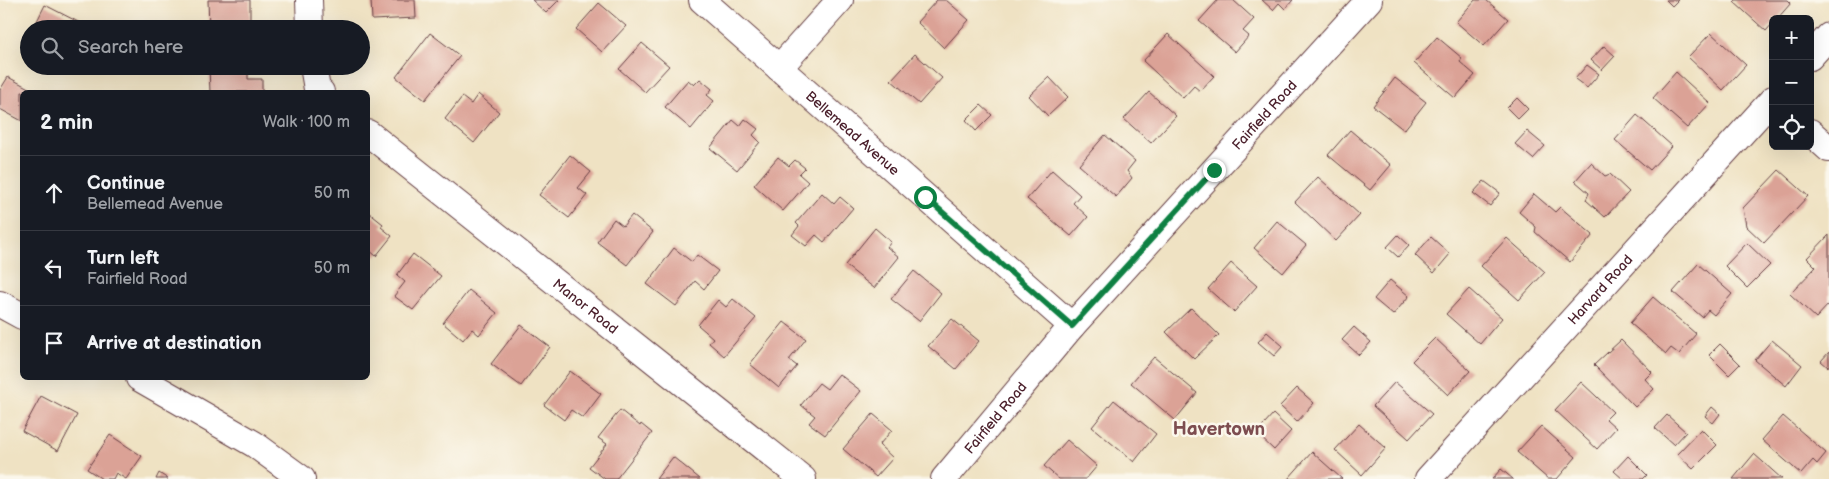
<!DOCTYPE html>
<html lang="en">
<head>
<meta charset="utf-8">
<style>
  :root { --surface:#171b24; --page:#20242c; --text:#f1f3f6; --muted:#9ea1a6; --line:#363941 }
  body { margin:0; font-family:"Balsamiq Sans",sans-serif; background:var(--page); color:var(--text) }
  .controls { position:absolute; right:15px; top:15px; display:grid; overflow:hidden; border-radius:8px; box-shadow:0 5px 20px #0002 }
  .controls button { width:45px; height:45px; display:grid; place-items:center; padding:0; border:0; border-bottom:1px solid var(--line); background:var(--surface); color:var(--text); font:25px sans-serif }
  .stop { position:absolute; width:15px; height:15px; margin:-11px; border:4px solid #0b8043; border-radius:50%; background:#fff }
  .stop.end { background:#0b8043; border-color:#fff; box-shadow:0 1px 5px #0008 }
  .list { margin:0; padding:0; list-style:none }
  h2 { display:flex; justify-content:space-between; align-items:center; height:65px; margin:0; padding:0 20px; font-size:21px }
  h2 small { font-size:16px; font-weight:400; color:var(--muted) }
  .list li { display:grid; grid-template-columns:32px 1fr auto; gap:15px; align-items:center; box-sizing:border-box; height:75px; padding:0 20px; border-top:1px solid var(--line) }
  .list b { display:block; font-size:19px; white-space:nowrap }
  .list p { margin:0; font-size:16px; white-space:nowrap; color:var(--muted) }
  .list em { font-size:16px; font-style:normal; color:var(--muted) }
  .icon { flex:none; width:28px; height:28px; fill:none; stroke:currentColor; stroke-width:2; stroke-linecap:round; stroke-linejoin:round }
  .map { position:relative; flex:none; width:1829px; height:479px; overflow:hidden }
  .search { position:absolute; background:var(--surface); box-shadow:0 5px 20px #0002; left:20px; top:20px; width:350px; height:55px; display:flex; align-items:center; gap:12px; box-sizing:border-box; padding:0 18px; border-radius:28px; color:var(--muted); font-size:19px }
  .panel { position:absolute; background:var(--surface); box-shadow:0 5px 20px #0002; left:20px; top:90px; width:350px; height:290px; border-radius:8px }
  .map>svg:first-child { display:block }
  .building { fill:#dba296 }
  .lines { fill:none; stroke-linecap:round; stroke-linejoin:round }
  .street-casing { stroke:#633c42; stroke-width:28 }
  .street { stroke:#fff; stroke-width:26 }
  .route { stroke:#0b8043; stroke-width:6 }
  .labels { text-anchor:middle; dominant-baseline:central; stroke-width:5; stroke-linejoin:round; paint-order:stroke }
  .street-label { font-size:14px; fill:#4a1f2b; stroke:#fbf7ec }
  .district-label { font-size:19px; font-weight:bold; fill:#7d4d50; stroke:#fbf7ec }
</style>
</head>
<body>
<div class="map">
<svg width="1829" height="479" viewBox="0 0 1829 479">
  <rect width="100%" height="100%" fill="#fbf7ec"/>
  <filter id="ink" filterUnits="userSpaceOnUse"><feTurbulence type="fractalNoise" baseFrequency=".02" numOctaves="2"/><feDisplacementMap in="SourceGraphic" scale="10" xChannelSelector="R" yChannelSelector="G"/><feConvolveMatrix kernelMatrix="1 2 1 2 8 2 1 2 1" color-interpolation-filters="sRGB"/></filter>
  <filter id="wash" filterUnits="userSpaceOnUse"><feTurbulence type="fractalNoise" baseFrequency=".0096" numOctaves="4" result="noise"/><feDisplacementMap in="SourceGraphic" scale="20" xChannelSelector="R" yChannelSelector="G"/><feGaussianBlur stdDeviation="1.12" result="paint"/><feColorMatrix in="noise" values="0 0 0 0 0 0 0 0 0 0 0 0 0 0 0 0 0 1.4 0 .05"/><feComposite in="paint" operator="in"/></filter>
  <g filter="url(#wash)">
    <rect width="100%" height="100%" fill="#efe2c3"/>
    <g id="blocks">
      <path class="building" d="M208,0H250V29L209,27Z
        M371,0H415L416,18L372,20Z
        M532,0H559L546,13Z
        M937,0H946L969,20L944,48L917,22Z
        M1218,0H1233L1254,19L1243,31L1249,36L1235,52L1199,21Z
        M1262,0H1293L1285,9L1279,3L1273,10Z
        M1475,0H1486L1508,19L1484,46L1456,22Z
        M1666,0H1678L1672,6Z
        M1736,0H1788L1791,3L1777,19H1773V23L1766,31L1734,2Z
        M599,3L626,26L602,52L576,29Z
        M45,5L88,27L87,29H33Z
        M430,33L460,56L425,100L396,77Z
        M1711,33L1746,65L1723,90L1688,57Z
        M1168,34L1214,76L1200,91L1194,86L1183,98L1143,61Z
        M1437,37L1462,58L1460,62L1475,75L1455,98L1414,63Z
        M642,43L669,66L645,92L619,69Z
        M1604,46L1615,56L1602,70L1591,60Z
        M915,54L942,78L919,104L891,80Z
        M1587,65L1599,74L1587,88L1575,79Z
        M209,66H248V79H262V92H210Z
        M1676,72L1710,103L1687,128L1653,98Z
        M8,77L36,92H22V121L0,109V90Z
        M1049,77L1068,97L1048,116L1029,96Z
        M1395,78L1426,102L1404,130L1373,106Z
        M700,79L712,89L707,95L714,101L691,129L665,107L688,80L694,85Z
        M1149,92L1176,116L1151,143L1124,119Z
        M478,94L499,112L474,143L445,119L462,97L471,104Z
        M1517,98L1528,109L1518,119L1507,108Z
        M981,105L992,115L976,131L966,120Z
        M1637,115L1672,146L1650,170L1615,140Z
        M745,119L758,129L753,135L760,142L737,170L710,148L733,120L740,126Z
        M1350,130L1391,165L1370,190L1328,155Z
        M1527,131L1545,146L1533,159L1515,144Z
        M1105,135L1135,161L1127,171L1132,178L1116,197L1079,165Z
        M570,155L591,172L578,188L587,195L569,218L539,195Z
        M778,157L789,166L795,160L805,168L799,174L808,182L783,211L754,185Z
        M1591,163L1605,176L1610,174L1629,192L1605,217L1586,200L1589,193L1575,181Z
        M1052,170L1080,195L1073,203L1088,217L1071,236L1027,199Z
        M1779,170L1808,196L1764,243L1746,226L1743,208Z
        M1318,177L1360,215L1336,241L1295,202Z
        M1484,181L1500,193L1490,206L1473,193Z
        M822,193L834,204L840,197L853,208L824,242L816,235L806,246L792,235L799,226L796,223Z
        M1534,194L1555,212L1560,207L1593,235L1570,262L1535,232L1536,227L1519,212Z
        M368,212L383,224L381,227L392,236L376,256L368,249Z
        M632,215L653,232L627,265L597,242L614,219L623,226Z
        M1277,221L1306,245L1283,273L1254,248Z
        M875,228L891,242L887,247L899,257L874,288L845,265Z
        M1398,235L1409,245L1398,257L1387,247Z
        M1829,235V304L1816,318L1790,294L1816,267L1807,258Z
        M1431,237L1450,254L1434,273L1415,255Z
        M1507,238L1545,272L1519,300L1481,266Z
        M1747,243L1770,265L1747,288L1725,266Z
        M674,248L692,262L697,255L718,271L704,289L695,281L676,306L647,284Z
        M413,254L441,276L413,310L394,296L405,282L397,275Z
        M1231,263L1257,286L1234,312L1208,289Z
        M1698,264L1732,294L1714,315L1708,310L1702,317L1673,292Z
        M914,271L941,293L919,321L891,299Z
        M1390,280L1409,296L1393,315L1374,299Z
        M1469,289L1502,318L1480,344L1446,314Z
        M469,290L497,313L479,335L472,329L463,340L443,323Z
        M1653,297L1696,334L1679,354L1671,348L1666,354L1630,323Z
        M733,299L756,318L724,356L709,343L713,338L698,325L718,300L726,307Z
        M1191,308L1219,335L1194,359L1166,332Z
        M952,319L979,341L956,369L928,346Z
        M784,322L806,339L789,360L797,366L779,388L750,364Z
        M521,325L550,347L521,386L491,364Z
        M1354,327L1371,342L1359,355L1342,340Z
        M1267,332L1283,346L1274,356L1258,342Z
        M1435,338L1470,371L1448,395L1412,361Z
        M1621,340L1652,372L1645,379L1654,389L1635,407L1594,365Z
        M1772,340L1802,365L1786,386L1755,360Z
        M1720,344L1740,364L1729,375L1709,355Z
        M1829,352V365L1828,367L1821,361Z
        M1154,357L1197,393L1175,420L1131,383Z
        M570,371L601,394L583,418L571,410L564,420L544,405Z
        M839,374L861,391L825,435L809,423L815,416L801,405L819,383L827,389Z
        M1395,382L1432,414L1409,439L1373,406Z
        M1581,382L1613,412L1606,419L1616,428L1597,449L1555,410Z
        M1297,388L1314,403L1297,422L1280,406Z
        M41,396L77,415L58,451L22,431Z
        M1114,400L1156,434L1134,462L1092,427Z
        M1712,407L1720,414L1713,423L1705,416Z
        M620,410L640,426L641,424L652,433L616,479H605L589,467L607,444L598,438Z
        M873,414L892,430L879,445L893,458L876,477L843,449Z
        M1273,414L1291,431L1274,450L1256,433Z
        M1667,415L1686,432L1674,445L1655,428Z
        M1783,416L1826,453L1817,464L1813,460L1801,474L1762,440Z
        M1359,424L1386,448L1362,475L1335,450Z
        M1541,426L1576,457L1557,479H1548L1517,452Z
        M1701,429L1717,445L1693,469L1677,454Z
        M110,435L142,456L126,479L116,473L113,479H102L87,469Z
        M1067,440L1097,466L1086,479H1059L1044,466Z
        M1312,452L1342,479H1288Z
        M1754,454L1782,479H1733Z
        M1628,456L1647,475L1643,479H1623L1614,471Z
        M673,457L700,479H656Z
        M1501,469L1513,479H1492Z
        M159,473L168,479H156Z"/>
    </g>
  </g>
  <g filter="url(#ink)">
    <use href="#blocks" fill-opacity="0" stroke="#633c42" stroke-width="1"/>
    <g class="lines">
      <g class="street-casing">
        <g id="street">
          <path d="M309,0L310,29"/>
          <path id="s1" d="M702,0L1072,326"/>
          <path d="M1810,57L1829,36"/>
          <path d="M313,66L317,89L321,92"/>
          <path d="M779,68L840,0"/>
          <path d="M1810,132L1829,149"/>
          <path id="s2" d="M368,133L803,479"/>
          <path d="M0,304L22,316"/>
          <path d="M139,378L254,444L302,479"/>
          <path id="s3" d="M944,479L1072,326L1369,0"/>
          <path id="s4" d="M1428,479L1773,99"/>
        </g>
      </g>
      <use href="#street" class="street"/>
    </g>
  </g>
  <g class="lines" filter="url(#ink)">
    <path class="route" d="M925,197L1072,326L1214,170"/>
  </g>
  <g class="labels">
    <g class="street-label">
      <text stroke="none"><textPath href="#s3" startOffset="485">Fairfield Road</textPath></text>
      <text stroke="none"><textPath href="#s1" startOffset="201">Bellemead Avenue</textPath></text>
      <text stroke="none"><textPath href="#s4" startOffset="256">Harvard Road</textPath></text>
      <text stroke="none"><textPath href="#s2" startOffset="278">Manor Road</textPath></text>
      <text stroke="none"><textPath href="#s3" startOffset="80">Fairfield Road</textPath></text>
    </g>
    <g class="district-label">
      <text x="1219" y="429">Havertown</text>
    </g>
  </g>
</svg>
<div class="controls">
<button>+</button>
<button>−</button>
<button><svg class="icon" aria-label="locate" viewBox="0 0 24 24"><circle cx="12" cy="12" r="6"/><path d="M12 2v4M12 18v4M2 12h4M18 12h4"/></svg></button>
</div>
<div class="stop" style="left:925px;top:197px"></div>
<div class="stop end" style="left:1214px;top:170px"></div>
<div class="search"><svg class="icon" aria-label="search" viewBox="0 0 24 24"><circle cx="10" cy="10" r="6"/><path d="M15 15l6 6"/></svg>Search here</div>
<section class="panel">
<h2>2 min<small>Walk · 100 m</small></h2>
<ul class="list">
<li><svg class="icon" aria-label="ahead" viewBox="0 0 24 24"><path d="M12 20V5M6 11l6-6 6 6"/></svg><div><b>Continue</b><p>Bellemead Avenue</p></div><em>50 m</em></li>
<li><svg class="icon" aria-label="left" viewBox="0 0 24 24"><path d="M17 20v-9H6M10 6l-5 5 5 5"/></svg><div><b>Turn left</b><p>Fairfield Road</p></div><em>50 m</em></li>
<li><svg class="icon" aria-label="arrive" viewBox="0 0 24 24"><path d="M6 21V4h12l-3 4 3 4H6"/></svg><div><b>Arrive at destination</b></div></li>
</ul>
</section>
</div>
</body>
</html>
